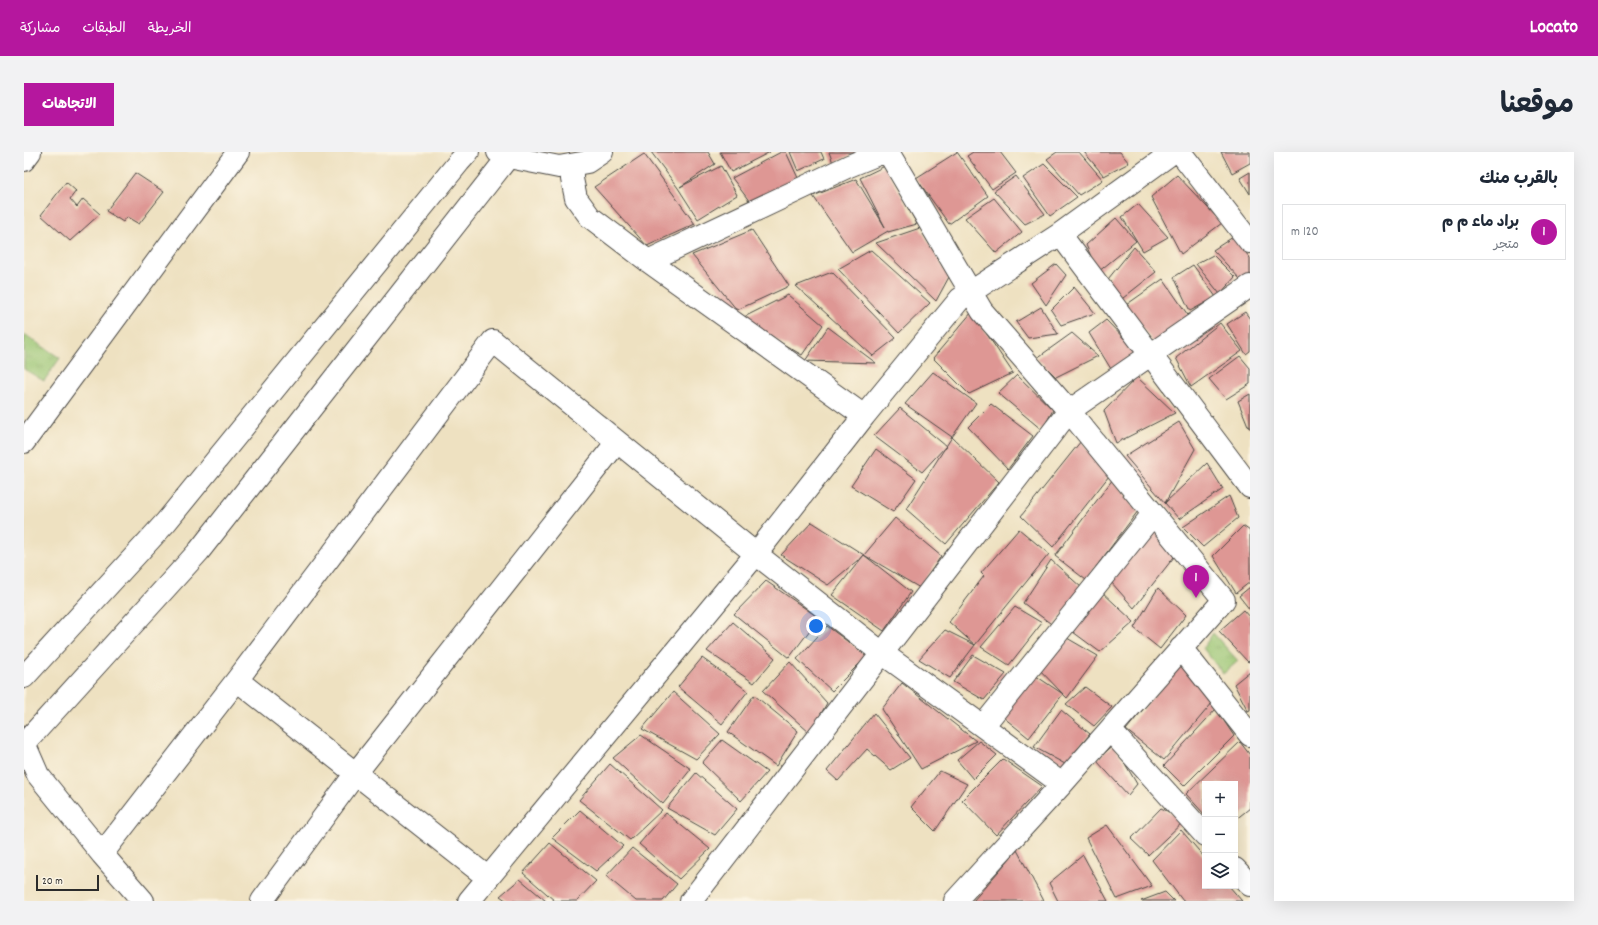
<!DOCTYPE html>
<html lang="ar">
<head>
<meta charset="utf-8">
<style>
  :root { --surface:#fff; --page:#f2f2f3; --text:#1f2937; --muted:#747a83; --line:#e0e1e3; --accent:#b5179e }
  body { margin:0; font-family:Dekko,"Playpen Sans Arabic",sans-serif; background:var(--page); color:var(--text); direction:rtl }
  .controls { position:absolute; right:12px; bottom:12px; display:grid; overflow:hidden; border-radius:0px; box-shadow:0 4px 16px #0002 }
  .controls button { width:36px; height:36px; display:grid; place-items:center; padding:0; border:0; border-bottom:1px solid var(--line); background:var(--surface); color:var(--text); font:20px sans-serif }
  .scale { position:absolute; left:12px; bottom:10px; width:63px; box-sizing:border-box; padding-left:4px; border:2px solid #2b2b2b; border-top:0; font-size:11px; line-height:14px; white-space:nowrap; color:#2b2b2b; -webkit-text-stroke:3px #fcf5e5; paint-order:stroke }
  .you { position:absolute; left:792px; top:474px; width:14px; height:14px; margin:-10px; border:3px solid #fff; border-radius:50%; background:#1a73e8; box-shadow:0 0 0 6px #1a73e833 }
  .badge { display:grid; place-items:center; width:26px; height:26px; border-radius:50%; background:var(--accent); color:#fff; font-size:13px; font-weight:700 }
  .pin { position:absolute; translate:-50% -33px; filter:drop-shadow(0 1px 2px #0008) }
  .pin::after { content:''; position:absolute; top:21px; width:14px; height:12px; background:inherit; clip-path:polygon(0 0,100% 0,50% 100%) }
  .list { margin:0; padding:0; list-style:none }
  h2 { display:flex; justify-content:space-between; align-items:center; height:52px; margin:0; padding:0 16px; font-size:17px }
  h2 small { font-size:13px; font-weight:400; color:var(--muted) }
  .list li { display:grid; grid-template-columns:26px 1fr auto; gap:12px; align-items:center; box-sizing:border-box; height:56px; margin:0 8px 8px; padding:0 8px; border:1px solid var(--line); border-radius:0px }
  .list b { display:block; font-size:15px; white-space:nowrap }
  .list p { margin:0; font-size:13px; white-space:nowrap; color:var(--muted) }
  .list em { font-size:13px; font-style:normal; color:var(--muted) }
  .icon { flex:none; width:22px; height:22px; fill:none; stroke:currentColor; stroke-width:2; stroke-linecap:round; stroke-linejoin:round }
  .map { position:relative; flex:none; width:1226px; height:749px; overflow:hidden; direction:ltr; border-radius:0px }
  header { display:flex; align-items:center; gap:24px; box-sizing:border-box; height:56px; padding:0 20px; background:var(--accent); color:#fff }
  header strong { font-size:19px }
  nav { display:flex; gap:22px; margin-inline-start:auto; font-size:14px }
  .intro { display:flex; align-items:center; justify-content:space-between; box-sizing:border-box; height:96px; padding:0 24px }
  h1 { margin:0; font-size:28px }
  .button { padding:10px 18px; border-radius:0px; background:var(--accent); color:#fff; font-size:14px; font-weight:700 }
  main { display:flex; gap:24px; padding:0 24px }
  aside { flex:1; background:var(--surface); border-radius:0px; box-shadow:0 4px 16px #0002 }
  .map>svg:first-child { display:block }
  .grass { fill:url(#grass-tufts); stroke:#62784e }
  .building { fill:#de9794 }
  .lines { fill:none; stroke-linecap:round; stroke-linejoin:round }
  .minor-casing { stroke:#484642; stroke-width:24 }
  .tertiary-casing { stroke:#484642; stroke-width:24 }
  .minor { stroke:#fff; stroke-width:22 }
  .tertiary { stroke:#fff; stroke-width:22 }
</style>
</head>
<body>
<header>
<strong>Locato</strong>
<nav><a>الخريطة</a><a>الطبقات</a><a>مشاركة</a></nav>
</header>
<div class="intro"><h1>موقعنا</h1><a class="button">الاتجاهات</a></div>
<main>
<aside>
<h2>بالقرب منك<small></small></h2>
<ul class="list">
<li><span class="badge">1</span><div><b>براد ماء م م</b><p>متجر</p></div><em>120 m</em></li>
</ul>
</aside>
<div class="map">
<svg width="1226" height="749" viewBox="0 0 1226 749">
  <defs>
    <pattern id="grass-tufts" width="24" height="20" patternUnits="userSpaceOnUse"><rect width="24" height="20" fill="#9ac572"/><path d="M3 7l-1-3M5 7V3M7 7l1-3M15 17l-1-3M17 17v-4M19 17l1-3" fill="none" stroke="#85a963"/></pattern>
  </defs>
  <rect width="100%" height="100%" fill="#fcf5e5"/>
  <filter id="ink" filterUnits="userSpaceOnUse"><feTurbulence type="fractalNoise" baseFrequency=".025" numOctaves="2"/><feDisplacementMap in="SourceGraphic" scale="8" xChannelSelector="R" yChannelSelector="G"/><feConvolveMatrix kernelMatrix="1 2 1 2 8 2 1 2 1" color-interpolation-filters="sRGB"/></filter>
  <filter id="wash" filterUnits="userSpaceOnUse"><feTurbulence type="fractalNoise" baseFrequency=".012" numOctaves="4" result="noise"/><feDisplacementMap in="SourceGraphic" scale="16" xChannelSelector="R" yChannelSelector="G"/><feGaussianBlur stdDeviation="0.9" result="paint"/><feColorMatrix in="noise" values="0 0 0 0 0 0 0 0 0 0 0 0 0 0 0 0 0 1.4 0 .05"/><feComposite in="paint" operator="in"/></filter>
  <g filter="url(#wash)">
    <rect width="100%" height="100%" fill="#eee1c1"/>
    <path class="grass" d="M0,182L36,206L20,229L0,217Z
      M1189,481L1214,509L1199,522L1179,496Z"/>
    <g id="blocks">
      <path class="building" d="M627,0H684L691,12L656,35L697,14L713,43L674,67L654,36Z
        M696,0H746L707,20Z
        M757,0H762L774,26L726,50L708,26Z
        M766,0H797L800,7L774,19Z
        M805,0H833L809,11Z
        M933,0L964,44L925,72L892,26Z
        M949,0H976L992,21L968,37L943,4Z
        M1033,0H1055L1079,28L1055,43L1023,7Z
        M1060,0H1096L1105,11L1080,24Z
        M1197,0H1226V11L1208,21Z
        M620,2L671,72L623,94L570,35Z
        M1020,12L1053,45L1026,64L999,26Z
        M861,14L893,72L864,80V79L828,100L789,44L832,27L861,75L836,26Z
        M1226,20V42L1216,26Z
        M111,21L140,40L115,72L103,65L99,70L82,59Z
        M1153,23L1198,71L1157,102L1127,45Z
        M992,24L1021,62L1001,72L970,39Z
        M42,30L52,39L46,47L53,55L59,47L76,62L46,89L17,63Z
        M970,46L998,80L972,101L941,66Z
        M1114,52L1144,85L1119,99L1098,65Z
        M1092,66L1112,89L1074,120L1062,93Z
        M896,76L925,125L912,149L852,91Z
        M728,78L765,134L713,158L668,103Z
        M1209,85L1226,106V123L1217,128L1189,98Z
        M1110,95L1132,120L1094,150L1080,132Z
        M847,98L906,151L875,181L814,117Z
        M1189,103L1211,125L1196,142L1172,112Z
        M1032,112L1042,123L1022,153L1007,131Z
        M1169,113L1192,145L1166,159L1150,125Z
        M808,120L872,186L849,204L772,134Z
        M1139,127L1168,169L1132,194L1102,153Z
        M1050,135L1071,161L1037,173L1027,158Z
        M764,143L799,173L778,203L716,167Z
        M1017,155L1034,182L1004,186L992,170Z
        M948,160L989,221L945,242L909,206Z
        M1221,160L1226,167V199L1222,202L1203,172Z
        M1082,168L1113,200L1087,217L1065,181Z
        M1196,171L1218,199L1167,235L1152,206Z
        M804,175L852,211L781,209Z
        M1048,181L1074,204L1032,225L1013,206Z
        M1216,204L1226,216V232L1202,247L1185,227Z
        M909,220L952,251L928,285L881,252Z
        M993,223L1029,258L1018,278L974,241Z
        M1113,225L1151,261L1092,291L1080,259Z
        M1226,242V276H1225L1214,249Z
        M967,252L1009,284L984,317L944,275Z
        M876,256L922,294L898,320L850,284Z
        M1155,270L1171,297L1141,351L1101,304Z
        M928,285L975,330L922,392L882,357Z
        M1057,289L1085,324L1029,395L997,364Z
        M852,297L892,327L869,360L827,334Z
        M1183,311L1199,337L1155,367L1141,351Z
        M1089,327L1114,359L1062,428L1031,404Z
        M1205,344L1214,366L1179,395L1159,375Z
        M871,366L917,404L896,436L840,403Z
        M788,370L840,403L804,433L757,403Z
        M1128,374L1150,405L1110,456L1087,430Z
        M1219,374L1226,379V430L1212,441L1189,404Z
        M995,377L1025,402L951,493L925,470L960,424L957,421Z
        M840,403L887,440L860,479L808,443Z
        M1027,408L1058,436L1030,474L999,451Z
        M742,429L795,466L765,506L710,462Z
        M1226,435V458L1215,444Z
        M1134,436L1162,463L1136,497L1110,476Z
        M1076,438L1110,470L1076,500L1049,480Z
        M991,455L1018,471L985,513L957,495Z
        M1219,458L1226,466V509L1224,510L1195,479Z
        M709,470L751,506L730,531L683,499Z
        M803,474L843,504L808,539L773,507Z
        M921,478L951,493L926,526L895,507Z
        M1043,486L1074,504L1043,546L1039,542L1005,586L974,561L1009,522L1039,542L1010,512Z
        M949,503L982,522L960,548L929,530Z
        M678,506L724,539L698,572L654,535Z
        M766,510L803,551L786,581L739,539Z
        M1158,510L1189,550L1140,608L1102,578Z
        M1226,519V558L1224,559L1210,532Z
        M878,531L952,589L897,617L858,557Z
        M1061,535L1088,555L1070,574L1042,552Z
        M649,540L696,582L672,607L618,577Z
        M730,543L774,579L752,614L704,580Z
        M1192,557L1210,584L1160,634L1140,614Z
        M1037,558L1066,582L1041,612L1010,595Z
        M850,561L886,606L867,618L843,597L814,629L803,619Z
        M617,583L667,617L639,652L589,606Z
        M698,588L743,620L717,649L678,611Z
        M955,589L973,603L949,627L933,608Z
        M1216,590L1226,603V656L1211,668V632H1181V663L1162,642Z
        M1090,593L1113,632L1104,643L1072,608Z
        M979,607L1018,634L972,683L938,648Z
        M586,612L638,658L606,688L555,648Z
        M916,619L943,632L911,679L887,655Z
        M672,621L713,657L691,683L643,656Z
        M1137,656L1161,668L1124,703L1107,687Z
        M556,658L599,694L572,719L528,686Z
        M642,661L686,697L655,727L615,692Z
        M1083,673L1128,734L1093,747L1062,686Z
        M1157,678L1181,706V734H1205L1218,749H1159L1128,708Z
        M526,691L572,729L553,749H531L499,721Z
        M608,696L653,732L639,749H612L582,724Z
        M993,698L1020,749H949Z
        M1059,703L1084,749H1034L1025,731Z
        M496,727L522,749H483L476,744Z
        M1141,740L1150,749H1117Z"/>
    </g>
  </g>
  <g filter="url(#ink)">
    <use href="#blocks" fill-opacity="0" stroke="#484642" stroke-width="1"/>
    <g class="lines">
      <g class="minor-casing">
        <path id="minor" d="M864,0L958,159L1045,259L1200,448L1038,632L931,749
          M1156,0L1226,90
          M0,8L6,0
          M548,13V27L552,46L566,65L624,109L840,264
          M1036,82L1226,335
          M624,109L825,14L859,0
          M0,290L214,0
          M1157,496L1226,583
          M213,528L463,725
          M959,574L1129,362
          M1086,578L1181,683
          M0,591L14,623L78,702L119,749
          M78,702L213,528L469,189L732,402L858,501L1038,632
          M1211,717L1226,733
          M238,749L332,621L593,290
          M445,749L732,402L840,264L936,147L1036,82L1149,0
          M667,749L1045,259L1226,134"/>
      </g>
      <g class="tertiary-casing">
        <path id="tertiary" d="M474,0L485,5L535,15L563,10L578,0
          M0,525L142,370L435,10L444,0
          M0,592L175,399L488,0"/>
      </g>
      <use href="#minor" class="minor"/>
      <use href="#tertiary" class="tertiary"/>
    </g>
  </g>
</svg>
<div class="controls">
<button>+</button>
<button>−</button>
<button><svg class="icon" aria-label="layers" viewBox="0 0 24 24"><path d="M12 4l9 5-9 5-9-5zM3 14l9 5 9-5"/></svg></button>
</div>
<div class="scale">20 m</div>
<div class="you"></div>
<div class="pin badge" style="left:1172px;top:446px">1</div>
</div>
</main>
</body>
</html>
